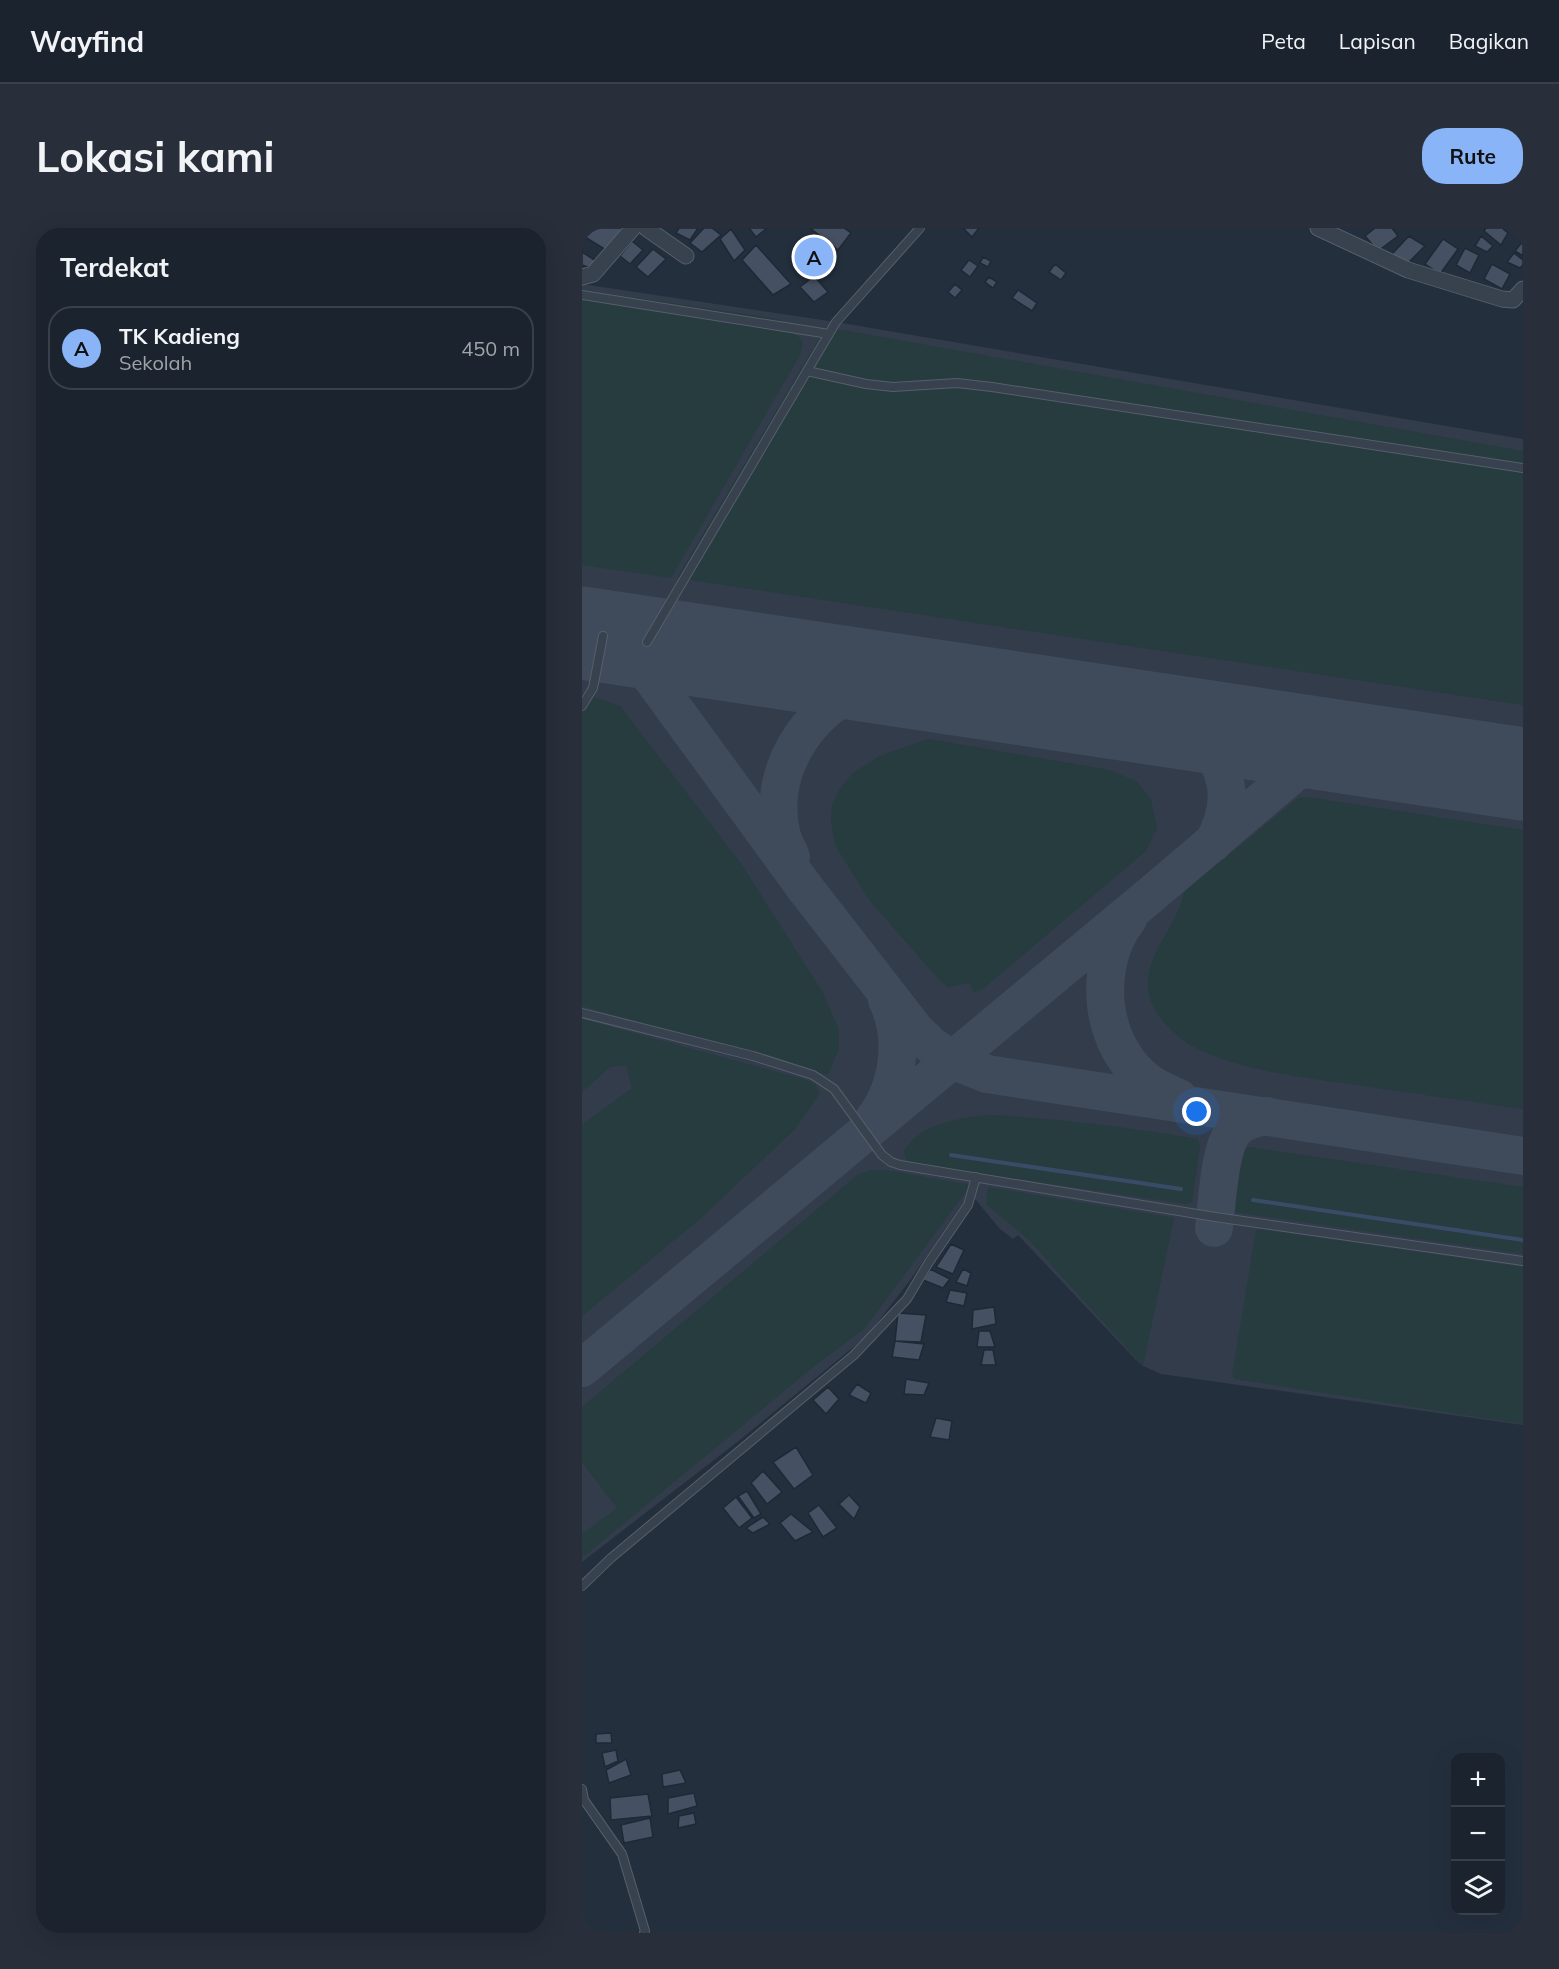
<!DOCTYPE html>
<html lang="id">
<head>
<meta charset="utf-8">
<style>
  :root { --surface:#1b232e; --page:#282f3a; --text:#f1f3f6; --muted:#a0a4aa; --line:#39404a; --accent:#8ab4f8 }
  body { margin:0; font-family:Mulish,sans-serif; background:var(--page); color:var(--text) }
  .controls { position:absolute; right:18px; bottom:18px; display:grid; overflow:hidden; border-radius:12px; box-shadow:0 6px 24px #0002 }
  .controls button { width:54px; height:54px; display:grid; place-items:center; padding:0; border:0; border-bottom:2px solid var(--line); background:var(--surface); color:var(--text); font:30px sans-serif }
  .you { position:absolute; left:615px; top:884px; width:21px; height:21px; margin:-15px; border:4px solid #fff; border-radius:50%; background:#1a73e8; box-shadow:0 0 0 9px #1a73e833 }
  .badge { display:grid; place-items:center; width:39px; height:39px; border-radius:50%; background:var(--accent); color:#111; font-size:20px; font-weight:700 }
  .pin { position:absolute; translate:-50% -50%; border:3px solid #fff; box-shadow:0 2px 6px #0006 }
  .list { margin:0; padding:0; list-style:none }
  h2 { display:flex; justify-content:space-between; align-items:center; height:78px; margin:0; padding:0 24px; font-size:26px }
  h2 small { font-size:20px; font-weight:400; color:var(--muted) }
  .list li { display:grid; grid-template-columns:39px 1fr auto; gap:18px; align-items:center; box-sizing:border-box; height:84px; margin:0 12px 12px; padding:0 12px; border:2px solid var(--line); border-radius:24px }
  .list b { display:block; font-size:22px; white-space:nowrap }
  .list p { margin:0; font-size:20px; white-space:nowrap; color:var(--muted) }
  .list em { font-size:20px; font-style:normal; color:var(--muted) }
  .icon { flex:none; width:33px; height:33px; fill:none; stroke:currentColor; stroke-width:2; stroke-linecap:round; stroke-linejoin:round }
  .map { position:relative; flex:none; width:941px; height:1705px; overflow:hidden; border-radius:24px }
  header { display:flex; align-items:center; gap:36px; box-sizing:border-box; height:84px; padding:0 30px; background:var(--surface); border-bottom:2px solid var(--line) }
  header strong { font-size:28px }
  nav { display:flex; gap:33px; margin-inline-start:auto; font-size:21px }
  .intro { display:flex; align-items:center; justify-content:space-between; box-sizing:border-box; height:144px; padding:0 36px }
  h1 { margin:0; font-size:42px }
  .button { padding:15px 27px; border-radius:24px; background:var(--accent); color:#111; font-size:21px; font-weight:700 }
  main { display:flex; gap:36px; padding:0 36px }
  aside { flex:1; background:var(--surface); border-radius:24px; box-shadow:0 6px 24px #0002 }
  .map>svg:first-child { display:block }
  .airport { fill:#323c4b }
  .green { fill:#263c3f }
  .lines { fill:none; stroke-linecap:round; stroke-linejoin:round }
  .stream { stroke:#394c67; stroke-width:4 }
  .taxiway { stroke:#3f4a5a; stroke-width:38 }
  .runway { stroke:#3f4a5a; stroke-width:93 }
  .building { fill:#455162; stroke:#1f2835; stroke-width:1.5 }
  .service-casing { stroke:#565f6c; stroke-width:10 }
  .minor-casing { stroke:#565f6c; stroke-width:17 }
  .service { stroke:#38414e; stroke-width:8 }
  .minor { stroke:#38414e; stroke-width:15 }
</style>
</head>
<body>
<header>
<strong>Wayfind</strong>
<nav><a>Peta</a><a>Lapisan</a><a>Bagikan</a></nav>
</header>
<div class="intro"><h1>Lokasi kami</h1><a class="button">Rute</a></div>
<main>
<aside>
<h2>Terdekat<small></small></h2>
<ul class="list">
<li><span class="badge">A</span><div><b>TK Kadieng</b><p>Sekolah</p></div><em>450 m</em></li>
</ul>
</aside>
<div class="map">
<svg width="941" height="1705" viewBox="0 0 941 1705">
  <rect width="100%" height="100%" fill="#242f3e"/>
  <path class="airport" d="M0,56L254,94L941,211V1197L579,1146L561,1138L553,1131L436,1007L431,1011L418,1001L388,965L329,1051L285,1108L154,1215L0,1334Z"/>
  <path class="green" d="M0,62L197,91L206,103L217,109L221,114L218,127L89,350L0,337Z
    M244,99L941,223V477L95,350Z
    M0,465L38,478L160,637L241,765L257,802V820L246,847L0,778Z
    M346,511L528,542L555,554L569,571L575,601L564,623L402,760L392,765L388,755L365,759L354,748L288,673L253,617L249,592L250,577L257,562L271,545L298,528Z
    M725,569L941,602V881C885,873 829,865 774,857C721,849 657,843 610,818C594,809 573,788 568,770C557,730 596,700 602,664L716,570Z
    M0,791L221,851L233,856L238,865L213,901L118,991L0,1088V897L50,860L44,837L28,839L0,864Z
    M408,887C477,891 547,899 616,911L618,917L610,974L604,976L329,935L324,931L322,923C338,895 379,890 408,887Z
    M659,919H666L941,959V1026L652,984L647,974C650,960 652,930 659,919Z
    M289,942H304L389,957L282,1101L230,1140L0,1330V1306L35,1280L0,1234V1179L277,946Z
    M406,959L592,990L561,1138L448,1013L404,976Z
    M678,1001L941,1039V1196L653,1151L650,1147L674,1003Z"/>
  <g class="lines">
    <path class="stream" d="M369,927L599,961
      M671,972L941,1012"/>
    <path class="taxiway" d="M21,408L45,425L69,449L223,660L334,803L350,818L370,832L405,846L941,928
      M614,497C643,538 657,568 631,615
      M209,629C206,622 202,615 200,608C184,546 224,482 281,459C292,454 309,454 321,453
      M546,691C509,738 517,821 569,856C577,861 588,866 597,870
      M292,891C317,858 323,809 305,772
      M632,1000C635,976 637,922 651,904C659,893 672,891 685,888
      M0,1140L571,665L711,546C739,527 747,523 781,522"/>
    <path class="runway" d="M0,405L941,546"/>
  </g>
  <path class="building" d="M10,0H39L40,5L24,22L3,9Z
    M97,0H116L108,12L94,5Z
    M122,0H130L139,7L120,24L108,15Z
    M167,0H185L174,9Z
    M228,0H262L269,5L256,22Z
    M381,0H397L390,9Z
    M793,0H810L816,8L796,23L783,8Z
    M904,0H920L926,5L919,17L902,3Z
    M149,1L163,22L152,33L138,11Z
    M827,8L843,18L822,39L809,27Z
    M899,8L911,18L905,24L893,18Z
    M861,11L876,21L858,46L843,36Z
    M50,13L61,22L48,36L38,28Z
    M941,13V28L933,23Z
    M232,15L245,25L232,41L220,32Z
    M174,17L209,56L191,67L160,32Z
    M883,20L897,27L888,45L874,37Z
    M71,21L84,31L66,49L54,39Z
    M0,24L14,33L8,40L0,37Z
    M932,25L941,32V37L938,40L925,34Z
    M401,29L409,33L406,39L398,35Z
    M387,32L396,38L388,49L379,42Z
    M473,36L484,45L479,52L467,44Z
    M910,36L928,46L920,61L902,51Z
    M232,48L246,64L232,74L218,59Z
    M407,49L415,54L411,60L403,54Z
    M373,56L380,62L373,70L366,64Z
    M436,62L455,75L450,83L430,70Z
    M369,1016L382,1022L371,1046L354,1039Z
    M348,1041L368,1051L361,1060L341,1052Z
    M381,1041L389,1045L385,1058L374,1054Z
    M368,1062L385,1065L382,1078L364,1074Z
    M412,1079L414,1096L390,1101L391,1082Z
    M316,1085L344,1087L339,1114L313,1113Z
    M397,1103H408L413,1119H395Z
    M313,1113L342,1116L337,1132L310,1129Z
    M402,1122H411L414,1137H399Z
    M324,1151L347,1155L342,1167L322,1166Z
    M275,1156L289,1165L284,1175L267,1167Z
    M246,1159L257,1171L244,1186L231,1172Z
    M354,1190L370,1193L367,1212L348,1209Z
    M214,1219L231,1247L212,1261L191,1234Z
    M181,1243L200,1264L185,1276L169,1255Z
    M165,1263L179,1286L172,1290L156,1268Z
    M267,1267L278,1279L272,1291L257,1276Z
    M154,1269L170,1290L157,1300L141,1280Z
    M237,1277L255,1300L241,1309L226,1285Z
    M209,1286L231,1304L213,1313L198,1295Z
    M181,1289L188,1296L171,1305L164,1300Z
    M29,1505L30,1515H14V1506Z
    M34,1522L36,1533L23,1539L20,1525Z
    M44,1531L49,1547L27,1555L24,1542Z
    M98,1542L104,1555L81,1559L80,1546Z
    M112,1565L115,1578L86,1586V1570Z
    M66,1566L70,1588L29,1592L28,1570Z
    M112,1585L114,1596L96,1600L97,1588Z
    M68,1590L71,1609L42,1615L39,1597Z"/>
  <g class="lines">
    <g class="service-casing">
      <path id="service" d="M0,67L247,106
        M225,143L254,94L338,0
        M65,414L225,143L284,156L311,159L375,155L410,159L941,240
        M0,478L11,460L21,408
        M0,785L171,828L231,847L252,861L300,927L309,934L318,937L633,989L941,1033
        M0,1358L29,1330L272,1127L325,1071L347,1034L386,977L394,949
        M0,1561L2,1572L40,1626L63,1703L62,1705"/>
    </g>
    <g class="minor-casing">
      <path id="minor" d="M64,0L104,28
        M736,0L826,42L920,71L931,72L941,61
        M0,49L11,46L51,0"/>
    </g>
    <use href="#service" class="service"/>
    <use href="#minor" class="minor"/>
  </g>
</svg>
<div class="controls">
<button>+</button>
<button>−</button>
<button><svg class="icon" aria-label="layers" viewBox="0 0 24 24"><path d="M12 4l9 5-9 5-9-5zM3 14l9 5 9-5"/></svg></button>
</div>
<div class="you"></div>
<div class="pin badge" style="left:232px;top:29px">A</div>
</div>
</main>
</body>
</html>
